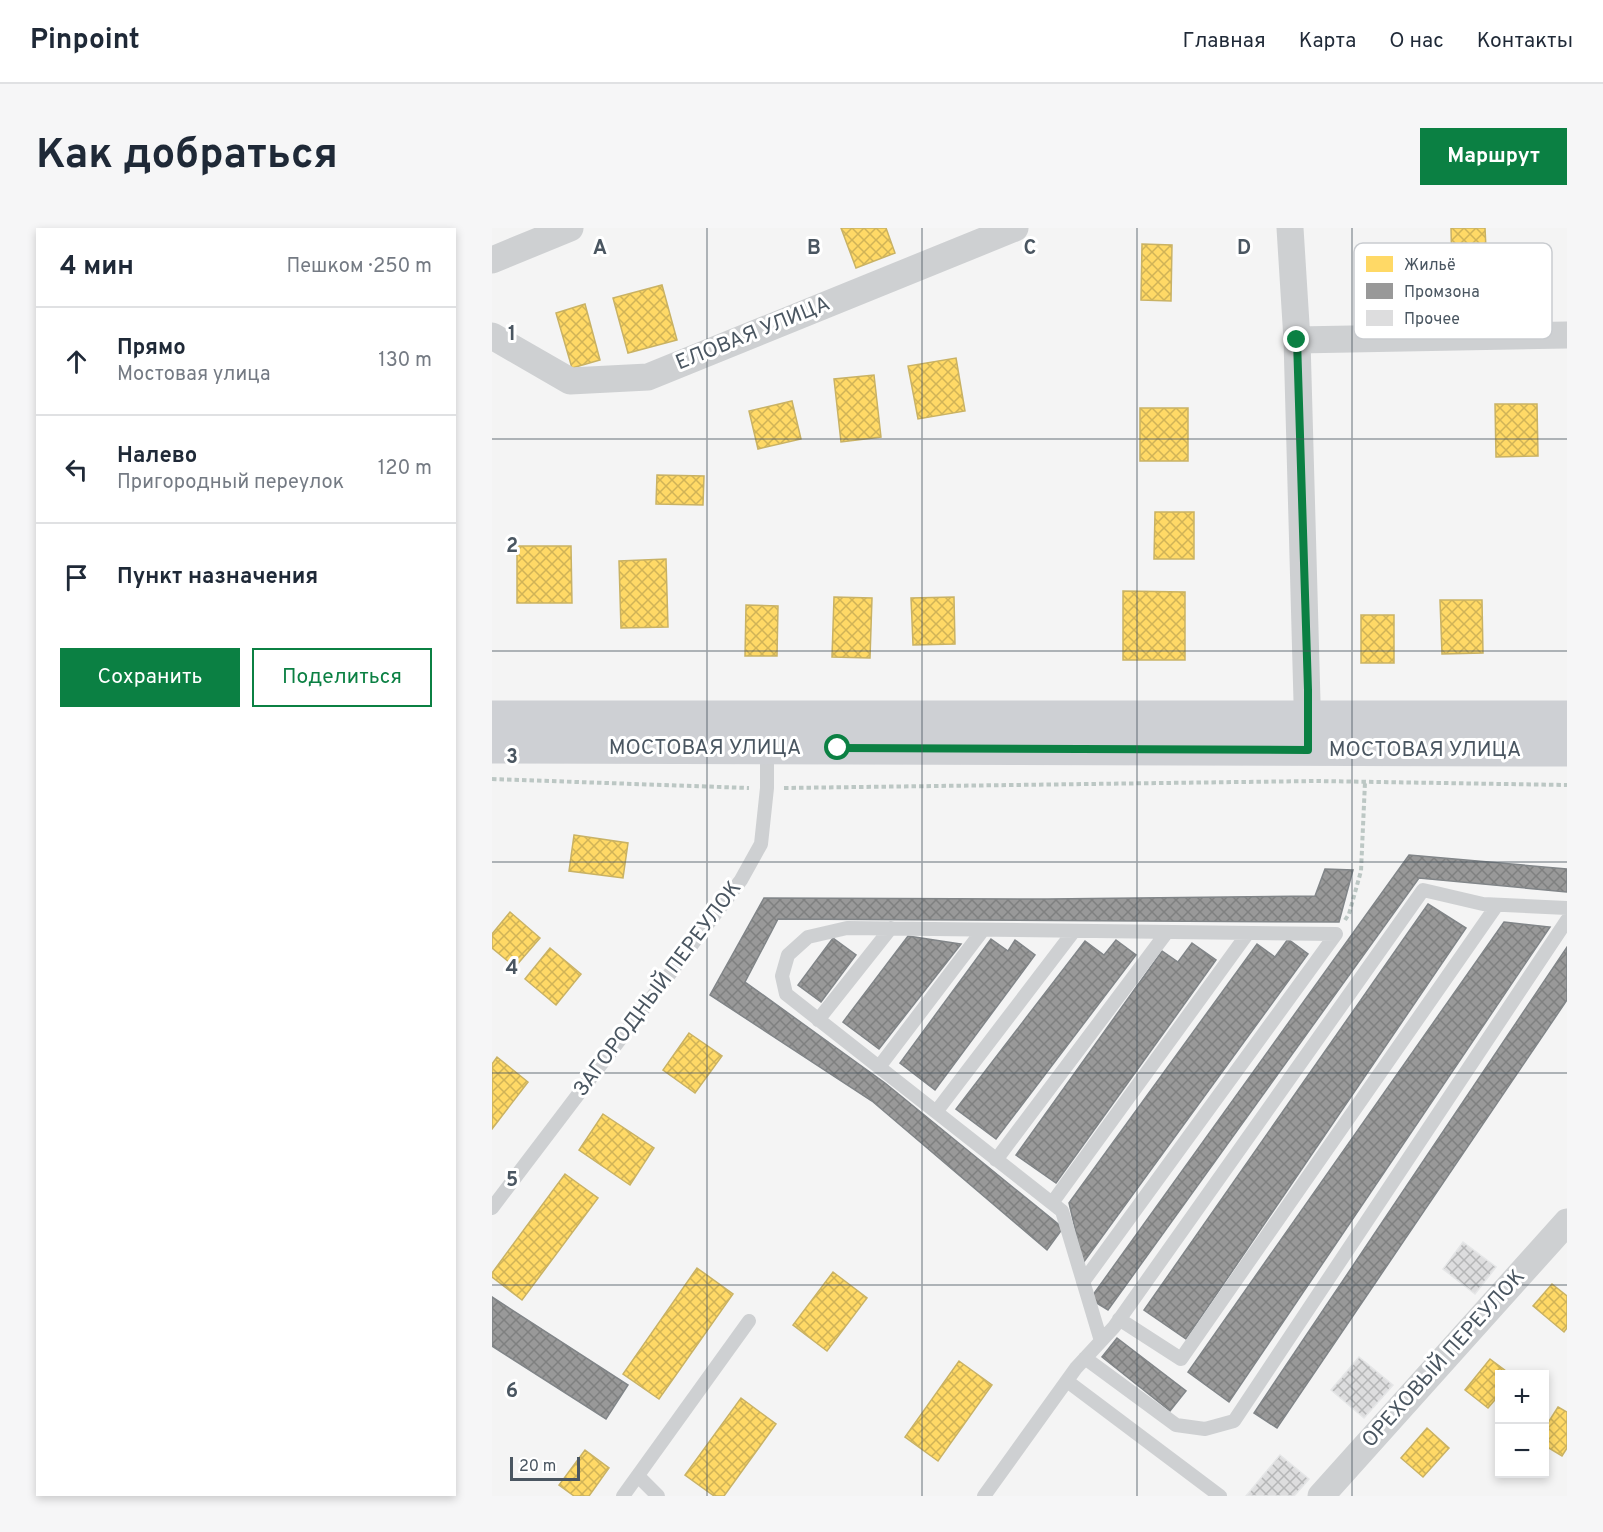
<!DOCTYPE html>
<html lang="ru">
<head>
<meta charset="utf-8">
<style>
  :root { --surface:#fff; --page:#f6f6f7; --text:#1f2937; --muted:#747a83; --line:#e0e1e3; --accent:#0b8043 }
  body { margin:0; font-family:Overpass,sans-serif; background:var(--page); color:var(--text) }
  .controls { position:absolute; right:18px; bottom:18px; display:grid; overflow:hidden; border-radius:0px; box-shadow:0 3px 9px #0003 }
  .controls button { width:54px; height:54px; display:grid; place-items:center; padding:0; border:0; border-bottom:2px solid var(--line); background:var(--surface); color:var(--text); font:30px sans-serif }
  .scale { position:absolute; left:18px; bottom:15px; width:70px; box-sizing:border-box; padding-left:6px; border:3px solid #4a5661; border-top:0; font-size:16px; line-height:21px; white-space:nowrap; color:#4a5661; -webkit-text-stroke:4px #fff; paint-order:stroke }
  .stop { position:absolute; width:18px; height:18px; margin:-14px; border:4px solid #0b8043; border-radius:50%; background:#fff }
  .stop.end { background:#0b8043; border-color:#fff; box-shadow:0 2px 6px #0008 }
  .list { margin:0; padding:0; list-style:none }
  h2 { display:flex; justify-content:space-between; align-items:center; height:78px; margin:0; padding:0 24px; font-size:26px }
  h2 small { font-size:20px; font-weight:400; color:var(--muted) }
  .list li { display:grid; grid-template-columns:39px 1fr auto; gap:18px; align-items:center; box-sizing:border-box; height:108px; padding:0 24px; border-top:2px solid var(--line) }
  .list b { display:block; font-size:22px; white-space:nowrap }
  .list p { margin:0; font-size:20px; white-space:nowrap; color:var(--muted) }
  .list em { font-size:20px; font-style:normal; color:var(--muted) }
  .actions { display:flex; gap:12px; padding:18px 24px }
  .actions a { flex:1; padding:14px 0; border:2px solid var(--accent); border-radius:0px; text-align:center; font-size:21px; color:var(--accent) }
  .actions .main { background:var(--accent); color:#fff }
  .icon { flex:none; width:33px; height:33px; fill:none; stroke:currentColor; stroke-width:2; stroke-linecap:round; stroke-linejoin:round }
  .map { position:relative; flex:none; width:1075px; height:1268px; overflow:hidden; border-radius:0px }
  header { display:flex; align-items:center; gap:36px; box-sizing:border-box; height:84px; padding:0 30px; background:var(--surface); border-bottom:2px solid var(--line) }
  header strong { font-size:28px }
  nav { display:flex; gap:33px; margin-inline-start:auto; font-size:21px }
  .intro { display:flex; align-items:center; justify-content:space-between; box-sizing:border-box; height:144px; padding:0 36px }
  h1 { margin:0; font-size:42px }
  .button { padding:15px 27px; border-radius:0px; background:var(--accent); color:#fff; font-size:21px; font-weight:700 }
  main { display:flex; gap:36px; padding:0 36px }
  aside { flex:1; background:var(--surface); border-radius:0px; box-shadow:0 3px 9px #0003 }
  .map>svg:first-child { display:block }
  .homes { fill:url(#homes-cross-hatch); stroke:#c9b264; stroke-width:1.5 }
  .industry { fill:url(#industry-cross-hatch); stroke:#818588; stroke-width:1.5 }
  .building { fill:url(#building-cross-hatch); stroke:#e5e6e7; stroke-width:1.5 }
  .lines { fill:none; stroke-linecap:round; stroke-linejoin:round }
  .path { stroke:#bcc7c4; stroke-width:4; stroke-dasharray:4.5 3; stroke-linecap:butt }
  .service { stroke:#ced0d2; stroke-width:14 }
  .minor { stroke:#ced0d2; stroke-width:27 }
  .secondary { stroke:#ced0d4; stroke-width:33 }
  .route { stroke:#0b8043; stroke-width:8 }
  .grid { fill:none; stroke:#4a5661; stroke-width:1.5; stroke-opacity:0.55 }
  .labels { text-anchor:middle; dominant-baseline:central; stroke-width:6; stroke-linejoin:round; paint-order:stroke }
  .street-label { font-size:21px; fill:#4a5661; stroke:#fff }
  .key { fill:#fff; stroke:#c9ccd0; stroke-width:1.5 }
  .key-label { font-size:16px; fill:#4a5661 }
  .grid-label { font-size:20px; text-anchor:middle; font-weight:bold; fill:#4a5661; stroke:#fff; stroke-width:6; stroke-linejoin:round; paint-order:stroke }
</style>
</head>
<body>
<header>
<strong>Pinpoint</strong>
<nav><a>Главная</a><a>Карта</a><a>О нас</a><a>Контакты</a></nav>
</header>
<div class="intro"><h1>Как добраться</h1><a class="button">Маршрут</a></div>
<main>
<aside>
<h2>4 мин<small>Пешком · 250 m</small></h2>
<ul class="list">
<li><svg class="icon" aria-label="ahead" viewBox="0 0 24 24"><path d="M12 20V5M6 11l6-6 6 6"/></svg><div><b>Прямо</b><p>Мостовая улица</p></div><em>130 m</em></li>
<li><svg class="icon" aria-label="left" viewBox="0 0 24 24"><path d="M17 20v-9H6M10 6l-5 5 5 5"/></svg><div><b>Налево</b><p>Пригородный переулок</p></div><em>120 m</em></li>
<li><svg class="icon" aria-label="arrive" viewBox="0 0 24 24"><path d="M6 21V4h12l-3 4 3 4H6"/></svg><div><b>Пункт назначения</b></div></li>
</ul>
<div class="actions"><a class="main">Сохранить</a><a>Поделиться</a></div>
</aside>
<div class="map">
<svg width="1075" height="1268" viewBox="0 0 1075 1268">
  <defs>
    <pattern id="homes-cross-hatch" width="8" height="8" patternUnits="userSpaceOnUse" patternTransform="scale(1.5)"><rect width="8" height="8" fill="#ffd966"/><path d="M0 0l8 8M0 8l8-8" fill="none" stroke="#d0b357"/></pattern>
    <pattern id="industry-cross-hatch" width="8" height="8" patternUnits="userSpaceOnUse" patternTransform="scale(1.5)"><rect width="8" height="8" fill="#999"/><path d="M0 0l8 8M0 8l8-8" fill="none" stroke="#7f8080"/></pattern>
    <pattern id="building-cross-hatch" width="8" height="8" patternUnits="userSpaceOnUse" patternTransform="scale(1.5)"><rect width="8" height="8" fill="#ddddde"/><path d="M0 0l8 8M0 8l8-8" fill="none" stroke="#b5b6b7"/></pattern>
  </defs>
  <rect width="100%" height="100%" fill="#f4f4f4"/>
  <path class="homes" d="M349,0H394L403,25L364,40Z
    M959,0H993L995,41L960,43Z
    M650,16L680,17L679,73L649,72Z
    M170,57L185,112L136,125L121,70Z
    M93,76L108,132L80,140L64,85Z
    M464,130L473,183L426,191L416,138Z
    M382,147L389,209L349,214L342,151Z
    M300,173L309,211L266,221L257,183Z
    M1003,176H1045L1046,228L1004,229Z
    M648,180H696V233H648Z
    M165,247L212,248L211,277L164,276Z
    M663,284H702V331H662Z
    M25,318H79L80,375H25Z
    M174,331L176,399L129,400L127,333Z
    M631,363L693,364V432H631Z
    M342,369L380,370L378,430L340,429Z
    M462,369L463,416L421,417L419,370Z
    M948,372H990L991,425L950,426Z
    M254,377L286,378L285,428H253Z
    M869,387H902V435H869Z
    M82,607L136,615L131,650L77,643Z
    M18,684L48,710L23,739L0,720V706Z
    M58,720L89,746L64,777L33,751Z
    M197,805L230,828L203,865L171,842Z
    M5,829L36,854L0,901V836Z
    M111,886L162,920L138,957L87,922Z
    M73,946L106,970L30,1072L0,1049V1045Z
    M205,1040L241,1066L167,1171L131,1146Z
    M341,1044L375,1070L335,1123L301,1097Z
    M1060,1056L1075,1068V1100L1072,1104L1041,1078Z
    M998,1131L1018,1146H1008V1166L996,1180L973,1162Z
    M467,1133L500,1157L446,1233L413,1209Z
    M249,1170L284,1196L232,1268H222L193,1247Z
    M1066,1179L1075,1184V1220L1070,1228L1052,1217V1201Z
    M935,1200L957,1220L931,1249L909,1230Z
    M93,1222L117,1240L97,1268H82L67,1257Z"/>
  <path class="industry" d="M917,627L1075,641V664L927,650L616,1082L598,1071Z
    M833,641L861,642L847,694L286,691L253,754L393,855L571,1000L555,1022L380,873L218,767L272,670L556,671L823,668Z
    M936,676L974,700L694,1111L652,1082Z
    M1012,694L1058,699L737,1174L696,1144Z
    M416,708L469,716L387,821L351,794Z
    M341,710L364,727L329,774L306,757Z
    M499,711L516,723L523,712L543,727L443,862L408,835Z
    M796,711L816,726L591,1035L577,975L765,716L783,729Z
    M624,712L644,727L504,911L464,881L593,713L612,727Z
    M700,715L724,732L564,955L524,927L670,723L686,734Z
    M1075,719V772L785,1200L762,1185Z
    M0,1069L136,1157L114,1191L0,1118Z
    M625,1110L694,1163L678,1183L610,1129Z"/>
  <path class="building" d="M971,1014L1004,1039L983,1066L951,1041Z
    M867,1129L901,1157L872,1190L839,1162Z
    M788,1227L817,1251L802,1268H754Z"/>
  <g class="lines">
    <path class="path" d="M0,551L257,560
      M292,560L824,553L1075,557
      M853,692L857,686L869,643L873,554"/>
    <path class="service" d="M326,792L399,700
      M387,839L491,702
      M444,884L582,703
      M504,932L675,704
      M560,975L756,705
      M0,980L249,652L269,616L275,560V520
      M591,1054L844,706L355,700L316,709L296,727L290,748L294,766L570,983L609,1113
      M627,1091L689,1131L1005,677
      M593,1130L684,1197L713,1201L742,1193L1075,692
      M575,1153L728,1268
      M146,1248L166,1268
      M131,1268L257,1093
      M492,1268L584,1140L622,1099L931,662L991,676L1075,680"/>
    <path class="minor" d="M798,0L805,112L816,509
      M0,32L78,0
      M0,108L78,153L156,149L523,0
      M805,112L1075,107
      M829,1268L1075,994"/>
    <path class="secondary" d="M0,489H1075
      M0,519L1075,522"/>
  </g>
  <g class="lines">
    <path class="route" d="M346,520L816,522V462L805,112"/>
  </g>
  <path class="grid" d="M215,0V1268M430,0V1268M645,0V1268M860,0V1268M0,211H1075M0,423H1075M0,634H1075M0,845H1075M0,1057H1075"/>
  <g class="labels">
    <g class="street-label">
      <text transform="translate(261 106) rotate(-22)">ЕЛОВАЯ УЛИЦА</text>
      <text x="213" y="520">МОСТОВАЯ УЛИЦА</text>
      <text x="933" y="522">МОСТОВАЯ УЛИЦА</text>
      <text transform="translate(166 761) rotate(-53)">ЗАГОРОДНЫЙ ПЕРЕУЛОК</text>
      <text transform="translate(952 1131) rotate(-48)">ОРЕХОВЫЙ ПЕРЕУЛОК</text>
    </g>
  </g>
  <rect x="862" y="15" width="198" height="96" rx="9" class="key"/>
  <rect x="874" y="28" width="27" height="16" fill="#ffd966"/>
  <rect x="874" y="55" width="27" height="16" fill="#999"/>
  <rect x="874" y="82" width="27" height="16" fill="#ddddde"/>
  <g class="key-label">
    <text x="912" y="42">Жильё</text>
    <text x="912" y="69">Промзона</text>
    <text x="912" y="96">Прочее</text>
  </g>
  <g class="grid-label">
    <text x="108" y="26">A</text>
    <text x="322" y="26">B</text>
    <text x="538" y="26">C</text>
    <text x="752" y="26">D</text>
    <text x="20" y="112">1</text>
    <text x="20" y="324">2</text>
    <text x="20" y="535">3</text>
    <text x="20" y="746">4</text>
    <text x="20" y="958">5</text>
    <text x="20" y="1169">6</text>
  </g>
</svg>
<div class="controls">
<button>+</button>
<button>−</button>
</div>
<div class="scale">20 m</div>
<div class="stop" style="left:346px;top:520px"></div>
<div class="stop end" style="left:805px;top:112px"></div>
</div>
</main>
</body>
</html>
